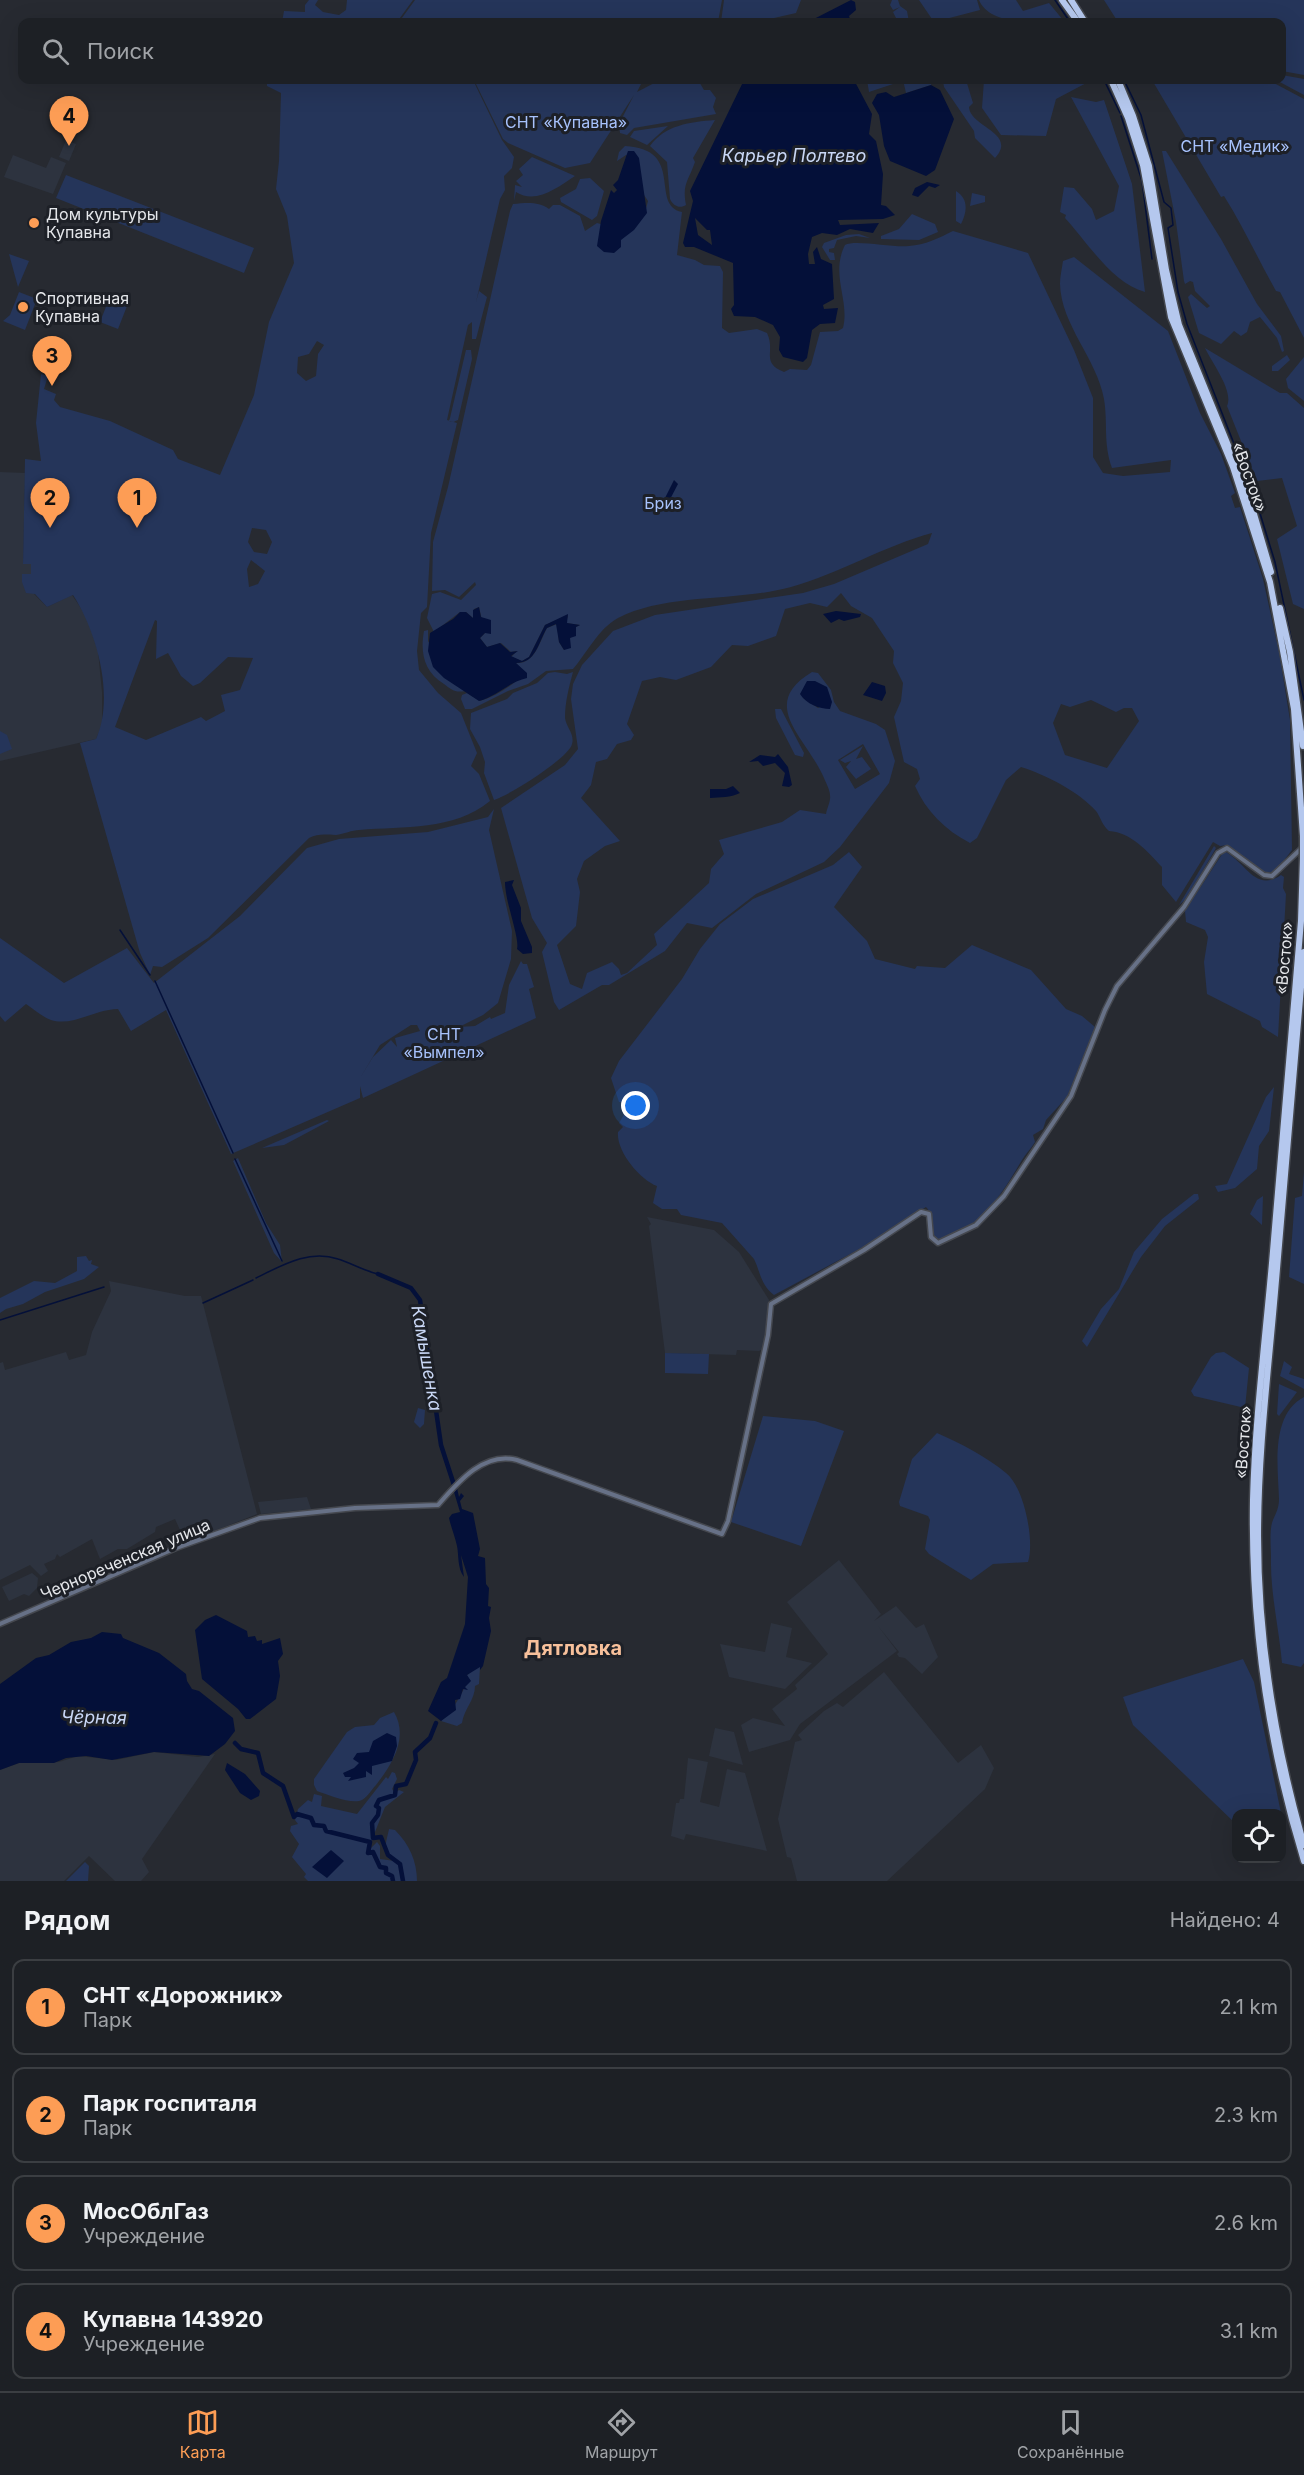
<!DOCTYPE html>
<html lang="ru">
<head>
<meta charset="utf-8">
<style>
  :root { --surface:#1d2025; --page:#25282d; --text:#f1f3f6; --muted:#a0a3a7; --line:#3b3e42; --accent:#fd9d55 }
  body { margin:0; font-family:Inter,sans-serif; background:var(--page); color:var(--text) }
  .controls { position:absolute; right:18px; bottom:18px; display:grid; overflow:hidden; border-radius:12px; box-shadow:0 6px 24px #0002 }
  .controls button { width:54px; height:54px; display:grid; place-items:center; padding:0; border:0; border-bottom:2px solid var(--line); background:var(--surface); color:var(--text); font:30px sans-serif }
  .you { position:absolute; left:636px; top:1106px; width:21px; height:21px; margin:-15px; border:4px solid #fff; border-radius:50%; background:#1a73e8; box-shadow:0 0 0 9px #1a73e833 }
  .badge { display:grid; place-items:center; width:39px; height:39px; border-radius:50%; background:var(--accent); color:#111; font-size:20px; font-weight:700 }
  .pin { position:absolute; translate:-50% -50px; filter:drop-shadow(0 2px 3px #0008) }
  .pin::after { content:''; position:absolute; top:32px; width:21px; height:18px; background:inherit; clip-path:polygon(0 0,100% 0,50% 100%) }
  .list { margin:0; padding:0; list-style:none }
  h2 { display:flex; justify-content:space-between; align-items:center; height:78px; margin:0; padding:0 24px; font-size:26px }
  h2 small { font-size:20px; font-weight:400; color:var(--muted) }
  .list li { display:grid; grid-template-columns:39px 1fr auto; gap:18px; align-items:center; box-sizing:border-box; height:96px; margin:0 12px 12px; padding:0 12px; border:2px solid var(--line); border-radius:12px }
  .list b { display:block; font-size:22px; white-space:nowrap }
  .list p { margin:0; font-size:20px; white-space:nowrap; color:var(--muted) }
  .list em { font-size:20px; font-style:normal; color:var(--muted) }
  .icon { flex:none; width:33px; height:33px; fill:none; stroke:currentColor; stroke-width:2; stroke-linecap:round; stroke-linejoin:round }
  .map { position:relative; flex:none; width:1304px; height:1881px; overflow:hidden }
  .search { position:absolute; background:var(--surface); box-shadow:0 6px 24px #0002; left:18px; right:18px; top:18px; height:66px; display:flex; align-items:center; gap:15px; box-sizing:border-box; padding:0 21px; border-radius:12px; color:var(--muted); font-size:22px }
  .sheet { height:510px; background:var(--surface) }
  nav { display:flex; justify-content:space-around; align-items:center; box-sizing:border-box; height:84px; border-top:2px solid var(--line); background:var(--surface); font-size:16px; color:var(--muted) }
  nav a { display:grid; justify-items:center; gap:3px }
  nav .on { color:var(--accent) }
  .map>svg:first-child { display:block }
  .built { fill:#2d333f }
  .green { fill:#25355a; fill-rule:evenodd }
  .water { fill:#041039; fill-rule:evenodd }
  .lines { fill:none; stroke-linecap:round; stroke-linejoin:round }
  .stream { stroke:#041039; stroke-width:1.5 }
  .river { stroke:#041039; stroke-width:4.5 }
  .tertiary-casing { stroke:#45484f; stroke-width:7 }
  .trunk-casing { stroke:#45484f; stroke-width:9 }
  .tertiary { stroke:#677187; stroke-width:4 }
  .trunk { stroke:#b5c8ee; stroke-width:6 }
  .trunk-bridge-casing { stroke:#45484f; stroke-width:9; stroke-linecap:butt }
  .trunk-bridge { stroke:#b5c8ee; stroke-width:6 }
  .poi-dot { fill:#fd9d55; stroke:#1d2027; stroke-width:2 }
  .labels { text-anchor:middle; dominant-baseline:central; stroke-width:6; stroke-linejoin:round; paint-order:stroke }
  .park-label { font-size:16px; fill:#a7c2fd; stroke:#1d2027 }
  .poi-label { font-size:16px; fill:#e5e7eb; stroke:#1d2027; text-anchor:start }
  .street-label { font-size:16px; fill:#e5e7eb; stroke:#1d2027 }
  .water-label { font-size:18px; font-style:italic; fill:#c9d7f5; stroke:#1d2027 }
  .quarter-label { font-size:20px; font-weight:bold; fill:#f7c09b; stroke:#1d2027 }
</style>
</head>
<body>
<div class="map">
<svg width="1304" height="1881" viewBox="0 0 1304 1881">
  <rect width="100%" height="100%" fill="#272a31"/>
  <path class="built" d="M66,140L76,144L69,161L59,157Z
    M13,155L46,168L51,157L66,163L53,194L4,177Z
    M0,472L25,473L23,563L31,564L34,594L47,607L72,595L87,617L98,651L102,692V725L96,739L0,761Z
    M647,1217L714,1230L739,1252L769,1300L765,1348L759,1351L737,1350L736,1355L665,1353L649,1226L651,1224Z
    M109,1281L185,1296H201L257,1514L207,1534L196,1537L193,1535L184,1539L175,1519L156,1527L155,1532L127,1549H118L100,1559L92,1539L60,1557L57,1554L55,1559L44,1564L48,1571L41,1576L30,1565L0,1580V1363L3,1362L5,1370L66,1352L69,1360L86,1355L92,1332L111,1291Z
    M307,1497L311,1509L261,1514L258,1502Z
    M839,1560L881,1614L874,1621L896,1606L916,1628L924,1624L938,1657L922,1674L905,1658L899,1657L897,1654L899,1652L878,1626L897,1651L800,1724L790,1740L749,1752L741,1725L753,1718L785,1726L772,1709L797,1689L795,1685L828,1654L787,1602Z
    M32,1573L38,1578L37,1588L29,1596L24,1594L9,1601L2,1587Z
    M771,1623L792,1628L786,1657L812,1663L785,1689L729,1677L720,1644L765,1652Z
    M884,1672L958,1763L981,1745L994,1768L985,1789L887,1881H797L791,1858L787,1857L778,1819L795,1742L802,1740L798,1735L824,1711L837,1703L843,1707Z
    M715,1728L734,1732L743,1765L709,1756Z
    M154,1752L198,1757L215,1754L142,1859L149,1872L141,1881H115L89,1856L64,1881H0V1770L19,1763L59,1762L78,1756L116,1760Z
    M688,1758L708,1762L700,1802L719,1807L727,1769L745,1773L767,1851L686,1834L684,1840L671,1836L676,1803H679L680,1799H684Z"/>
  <path class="green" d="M309,0H318L315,5L323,12L339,15L346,10L347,0H413L397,22H282L284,11L305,12V5Z
    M415,0H722L718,22H399Z
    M724,0H801L796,13L774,18L772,22H721Z
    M892,0H898L900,6L907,11L909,22H898L893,12L900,7L893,10L890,5Z
    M919,0H977L980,10L934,22Z
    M979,0H1016L1023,11L1049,3L1063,20L1058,22C1035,23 989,25 979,0Z
    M1104,0H1304V75L1282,71V22H1118Z
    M1282,75L1304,79V95L1276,80H1282Z
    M267,80H473L502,140L514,157L512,168L504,176L505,190L500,199L476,302L479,291L487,297L476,339H472V322L468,325L447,420L457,423L431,533L427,607L421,613L417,651L419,670L438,693L461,713L477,753L471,766L479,774L490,801C453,831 404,826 359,830C352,830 344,834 336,835C326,835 319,833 309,838L208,938L162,967L153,966L150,975L140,953L80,743L96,739C115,697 97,632 73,595L47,607L35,594L26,593L22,582V574H31V564H23L25,459L41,461L36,423L41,374L48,376L44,389L56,394L54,400L60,407L110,421L173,450L178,459L220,475L254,395L269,322L294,263L287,216L276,189L279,161L281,93L267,86ZM317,341L324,345L318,354L316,376L306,381L297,373L298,357L309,354ZM252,528L266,530L272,542L267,554L254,552L248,542ZM251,560L265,571L258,584L249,587L247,569ZM155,620L157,621L156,659L168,653L181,676L193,686L200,683L228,657L253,658L240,690L221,695L225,711L206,721L201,717L146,740L115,727Z
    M474,80H653L645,84L642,82L637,92L660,80H698L704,90H710L716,98L713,107L716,114L634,128L627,135L620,133L619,124L634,95L590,163L565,168L508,143L503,139Z
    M867,80H893V84L869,92Z
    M903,80H932L931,85L906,93Z
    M943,80H966L973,103L969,107C970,127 1018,133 995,158L975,138L974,131L944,87Z
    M984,80H1092L1056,99L1046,136L1001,135L982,108Z
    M1152,80H1273L1272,82L1304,99V338L1280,292L1276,291C1258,259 1243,226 1224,196L1221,197Z
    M1071,97L1096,102L1104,100L1132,184L1145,292C1112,283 1088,243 1065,218L1066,215L1060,212L1064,187L1074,188L1092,209L1096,220L1114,211L1119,186Z
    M715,120L693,158L695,162C688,182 682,184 686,205C680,209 673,206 670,199L667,162L650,146C665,125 690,122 715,120Z
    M668,126L647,145L630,137L634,131Z
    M625,146C686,149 649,205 682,212L677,255L695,260L704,265L720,266L723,272L722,328L729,333L757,329L767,333C776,352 760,362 784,372L790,369L807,370L811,365L820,332L838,331L843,328C850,300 830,275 845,245C855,239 893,248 909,246C925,245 939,238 953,231L1028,253L1074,350L1093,398V457L1103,473L1123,476L1170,472L1171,460L1112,468C1103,443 1108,424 1104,399C1097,359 1061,325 1060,284C1060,276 1062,268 1063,261L1074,257L1168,331L1200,413L1221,454L1235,493L1231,496L1235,508L1240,507L1263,579L1279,652L1290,720L1292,850L1275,872L1264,873L1228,845L1220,846L1213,842L1176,902L1162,885V867C1148,852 1131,832 1109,831C1102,825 1101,818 1096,811C1078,791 1046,775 1021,767L1006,780L977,838L970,843C945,830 926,811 915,786L920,779L917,769L904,762L894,717L901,701L903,683L893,663L894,651L872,618L851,606L841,593L827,607L810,603L785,609L776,636L748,646L732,645L711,667L676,680L660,677L642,681L627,724L634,735L631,740L617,744L607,759L596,762L591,785L581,798L620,841L605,846L584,861L577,879L580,892L576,926L557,945L570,984L582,989L587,973L612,962L619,969L621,975L627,973L657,945L654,934L709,883L711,869L724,854L719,840L782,822L800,810L826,814C827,808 831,801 830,795C830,790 826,783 824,778C807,738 757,705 812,672L818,673L831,690L834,702L840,711L876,724L885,730L895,761L889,783L840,847L824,862L756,894L712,928L687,923L665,951L609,985H602L559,1010L554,1002L542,952L547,943L532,918L501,808L565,765L578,749L571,699L573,684L582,665L613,631L655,615L803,593L834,584L928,544L932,533C884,546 840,573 791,587C737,602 667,593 618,618C598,629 587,653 573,669L546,671L528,684L508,691L472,709H465L461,699L462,695L467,693L480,701C496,696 512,686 525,673L516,663C535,664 539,643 547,628L557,624L559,642L564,650L576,627L580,625L566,623L568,615L545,625L529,657L522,661L511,657L517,651L511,652L501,643L487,647L480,638L485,633L479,607L474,609L473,618L466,612H460L434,632L427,618L432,594L440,592L461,600L476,585L475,582L459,597L445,590L432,591L433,542L448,487L510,211L513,204C526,203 538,201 549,209L553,205H560L580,216L585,231L597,223L604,225L619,238L644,216L648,201L644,195L633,154L626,155L617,161L619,152ZM829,697L830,701L818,708L803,698ZM1091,700L1116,712L1124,708H1132L1139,721L1107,768L1065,755L1053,723L1061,704L1070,707ZM863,744L880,774L855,789L838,760Z
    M1162,151H1166L1221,239L1257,304L1281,336L1284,351L1282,352L1277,338L1260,317L1250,322L1247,332L1241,336L1234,331L1221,344L1199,333L1188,297L1191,294L1207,308L1210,306L1195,291L1193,282L1190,281L1185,284L1184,281L1176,222Z
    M532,157L575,176C558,187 536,205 516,192L514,201L515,185L522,187L516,181L523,175L519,169Z
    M66,175L254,248L244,273L56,198Z
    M590,178L604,191L597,216L592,220L561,202L560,198L576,189L580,179Z
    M956,191C969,199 967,212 961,224L956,221Z
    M972,193L985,196V202L970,206Z
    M912,214L935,224L938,232L919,240L881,239V236L899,229Z
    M859,234L870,238L856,236L837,240L834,248L829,249V252L834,253L835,260H830L822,247L824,243L846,235Z
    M9,254L29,261L18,287Z
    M19,292L37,299L25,330L3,321L10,315Z
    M111,294L129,301L118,329L100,322Z
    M1205,348L1280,393H1287L1304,408V609L1293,604L1277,539L1297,526L1282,478L1257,481L1227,406C1234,391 1212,363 1205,348Z
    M466,350H471L472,359L458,420L453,422L449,421L450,418Z
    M1287,355L1290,360L1278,371H1272V366Z
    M1304,357V401L1288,388L1286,379Z
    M428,630V641L449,679L465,691C455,693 452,690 444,684C424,672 420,653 424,631Z
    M555,672L567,674L573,672C569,687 565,702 565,718C566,727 575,734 572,744C569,758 508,796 494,800L484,773L485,762L480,747L470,729L471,713L507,699L513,693L537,683L548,673Z
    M775,709H781L804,753L803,757L795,755L776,718Z
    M0,731L7,735L12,749L0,754Z
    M863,746L856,759L862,757L871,769L856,779L846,767L851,761L845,763L840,760Z
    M494,809L489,830L512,931L511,959L498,1003L483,1015L459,1027L475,1026L490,1017L491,1019L505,1013L509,985L521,961L523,964H527L534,987L529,989L536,1018L363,1098L360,1086V1098L231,1154L166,1010L131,1031L118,1009C96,1009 72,1027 51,1020C42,1017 34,1009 26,1004L5,1022L0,1016V938L64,983L127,948L154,983L240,916L307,848L339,839L428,832L488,817ZM411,1025H417L420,1031L395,1038L397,1047L391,1040L373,1057L360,1078L380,1045Z
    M1214,846L1216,848L1187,898L1179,905Z
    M1224,851C1246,862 1255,893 1281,875L1284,877L1283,888L1286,894L1278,1037L1262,1027L1260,1021L1207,994L1204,962L1208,937L1205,930L1186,922L1185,911Z
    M849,852L862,867L834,907L867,941L875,959L915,969L917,966L945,968L972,945L1031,970L1066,1009L1082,1016L1095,1027L1067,1097L1046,1120L1043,1129L1033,1135L1035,1142C1031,1149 1026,1153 1022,1160C1000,1197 981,1228 937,1241C928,1231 935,1216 926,1207L869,1244L774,1295C761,1286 760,1271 754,1259L722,1223L681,1215L677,1209H662L653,1203L657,1186C640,1180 616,1151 618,1132L623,1127L619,1123L626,1111L624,1102H619L611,1078L619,1061L682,979L700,949L720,924L753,899L833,865Z
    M1274,1087L1269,1131L1259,1146L1257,1169L1235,1188L1218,1192L1215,1186L1227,1184L1266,1097Z
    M327,1120L329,1121L284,1145L262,1148Z
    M238,1158L266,1223L280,1245L282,1262L274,1253L233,1161Z
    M1304,1172V1284L1289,1277L1295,1198L1302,1196Z
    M1194,1194H1198L1199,1199L1165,1226L1141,1257L1087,1347L1082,1341L1101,1309L1119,1289L1134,1252L1162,1219Z
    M1263,1196L1262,1225L1250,1214L1257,1200Z
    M86,1256L89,1261L92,1260L91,1264L99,1267L84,1279L45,1292L23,1304L6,1309L0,1313V1298L34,1281L55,1283L77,1271V1257Z
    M1224,1352L1249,1368L1245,1408L1194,1396L1191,1391L1211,1357L1216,1353Z
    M665,1353L709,1354L708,1374L665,1373Z
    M1284,1361L1292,1367L1289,1374L1304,1379V1389L1280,1376Z
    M1279,1384L1297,1392L1279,1416L1277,1414Z
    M1304,1397V1663L1301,1667L1282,1663C1279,1628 1270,1592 1271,1557C1271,1547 1269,1529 1273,1520C1276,1513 1279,1508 1279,1499C1278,1467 1270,1415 1304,1397Z
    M418,1408L425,1410L424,1424L420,1428L414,1422Z
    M763,1416L815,1421L844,1431L801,1546L731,1522Z
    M937,1433C960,1443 987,1457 1006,1473C1024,1487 1035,1541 1028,1562L993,1564L971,1580L929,1554L925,1549L930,1520L928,1516L900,1506L899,1502L912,1459Z
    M1243,1659L1254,1682L1281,1813L1236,1814V1824L1133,1725L1123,1697Z
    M478,1666L480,1667L479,1684L475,1686C475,1700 464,1709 462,1723L457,1726L441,1721C451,1714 463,1692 468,1680L467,1675Z
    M394,1712C409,1738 392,1764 376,1785C371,1790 366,1800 359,1801C348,1803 328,1795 317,1791L314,1785V1779L347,1732L355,1727L374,1725L380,1718Z
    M392,1772L395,1773L397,1779L392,1789L395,1793L399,1790L404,1792L385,1807L367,1852L377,1842L380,1846V1859L395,1861C383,1846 385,1848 389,1829L395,1830C409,1844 417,1861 417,1881H308L304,1877L306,1874L292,1857L299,1844L290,1831L291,1826L298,1824L295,1820L298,1809L308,1800L312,1802L314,1794L322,1796L321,1806L357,1814L386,1777L388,1779Z
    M85,1862L89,1866L88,1881H66Z"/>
  <path class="water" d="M851,0L855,2L856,10L849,16L851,22H808Z
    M744,80H854L872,114L869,134L876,141L883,174L881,205L886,206L895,215L883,219L838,220L840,225L879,223L873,233L850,229L837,235L822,233L812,237L808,254L809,264H815L813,252L817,247L821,259L832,264L834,299L823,305L824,309L838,308L835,323L820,324L812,330L807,358L803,362L783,357L779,350L780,337L773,325L755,317L734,316L731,309L734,305L733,263L694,247H685L683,243L693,201L690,191ZM695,218L707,230H710L712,245L698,235Z
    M931,85L940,90L954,119L935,170L926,176L890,161L884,146L879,115L872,103L877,94L886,92L894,97Z
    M628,151H634L639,158L647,213L634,230L621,240V247L614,253L604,252L597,246L601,221L611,190L614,193L617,190L613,185L618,180Z
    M927,182L940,185L935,188L929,186L918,197L912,195L915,188Z
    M674,480L678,484L666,507L663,502Z
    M479,607L481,617L491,620V634L485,633L480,638L487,647L500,643L510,652L518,651L511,656L522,661L529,657L545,625L568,614L567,623L580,625L576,627V636L570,638L571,648L564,650L559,642L556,624L547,628C538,643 536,663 516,663L527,673V678C509,682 497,696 479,701L444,678L433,667L428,651L430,633L453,619L460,612H466L473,618V610Z
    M836,611L861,614L860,617L844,621L839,619L831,623L823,614Z
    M807,681H815L827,687L832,702L830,709C820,709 806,704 800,694Z
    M872,682L885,686L886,693L882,701L863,695Z
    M778,754L788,767L792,785L789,787L782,786L785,773L775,763L763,766L758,761L749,762L760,755L775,757Z
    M733,786L740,793C730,798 721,797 710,798V789H726Z
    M514,880L512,885L521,908V921L532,947V953L523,954L517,949C520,938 505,902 505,882Z
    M457,1488L459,1497L461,1493L464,1496L460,1501L462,1509L473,1513L480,1549L478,1556L485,1558L486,1584L489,1588L488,1606L491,1607L489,1618L491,1631L483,1666L480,1670V1667L467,1675L471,1681L465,1687L468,1690L463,1689L460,1699L455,1700L456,1710L441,1721L428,1711L441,1682L447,1678L465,1624L468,1577L461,1555L464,1577C457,1568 459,1555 457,1546C455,1537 451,1527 449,1518L452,1514L460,1512L454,1492Z
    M216,1615L247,1631L248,1637L255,1636L257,1641L262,1640V1644L280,1638L283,1654L278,1661L280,1676L276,1699L250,1719H246L238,1709L202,1679L195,1630L205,1620Z
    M102,1632L121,1634L123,1638L159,1653L186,1674L187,1681L192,1689L199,1691L233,1718L235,1731L225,1744L209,1756L154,1752L112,1760L86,1756L66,1758L54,1763H19L0,1770V1684L36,1658L49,1655L71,1642L91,1638Z
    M387,1733L396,1737L397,1746L392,1761L372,1766V1775L366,1771V1777L348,1781L351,1777H345L343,1773L354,1768L359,1763L353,1759L357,1753L369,1752L373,1741Z
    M227,1763L245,1774L260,1791L259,1796L251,1800L240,1793L225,1770Z
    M331,1850L344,1861L327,1878L312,1867Z"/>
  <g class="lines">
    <path class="stream" d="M1055,0L1070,22
      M1104,80L1120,113
      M1124,80L1141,115L1164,202L1171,208L1173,225L1168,228L1178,292L1187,324L1255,497L1275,562L1304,700
      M1121,116L1142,181L1152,259
      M120,930L150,975
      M155,981L233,1153
      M235,1159L282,1261
      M256,1278C281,1266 308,1249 338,1259C351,1263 364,1271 378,1274
      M203,1303L253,1280
      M0,1320L104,1287"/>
    <path class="river" d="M378,1274L411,1288L420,1300L441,1445L454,1485
      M235,1743L241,1749L258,1753L263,1773L283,1786L294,1817L297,1814L311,1818L314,1825L324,1826L326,1831L370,1842L368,1853L373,1852L380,1867L386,1868V1873L392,1876L393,1881
      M373,1838L372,1823L378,1815L379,1808L376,1806L379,1800L395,1795L396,1786L406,1784L416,1760L415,1752L430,1738L436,1723
      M373,1838L381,1837L388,1855L400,1864L403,1881"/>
    <g class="tertiary-casing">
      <path id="tertiary" d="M0,1624L176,1548L260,1518L355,1508L438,1505C458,1482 484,1451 517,1460L722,1534L728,1521L768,1335L771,1304L864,1250L921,1212L929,1214L931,1237L938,1243L976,1225L1004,1196L1071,1096L1105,1010L1117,986L1184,907L1218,853L1227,848L1264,875L1272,876L1303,847"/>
    </g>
    <g class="trunk-casing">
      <path id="trunk" d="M1062,0L1078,22
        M1071,0L1085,22
        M1111,80L1128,118L1143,165L1171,317L1233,467L1270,582L1294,709L1303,836
        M1118,80L1133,116L1149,166L1166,270L1179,325L1249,497L1271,572
        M1280,608L1290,652L1303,746
        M1303,858L1301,921C1291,1035 1282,1149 1272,1263C1265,1342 1255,1421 1253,1500C1251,1623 1268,1744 1304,1861
        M1304,952C1295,1066 1284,1179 1275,1292C1268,1373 1258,1454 1258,1536C1258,1641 1275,1744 1304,1845"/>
    </g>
    <use href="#tertiary" class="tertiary"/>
    <use href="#trunk" class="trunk"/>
    <g class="trunk-bridge-casing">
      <path id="trunk-bridge" d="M1303,858V836"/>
    </g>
    <use href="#trunk-bridge" class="trunk-bridge"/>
  </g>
  <g class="poi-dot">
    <circle cx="34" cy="223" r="6"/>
    <circle cx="23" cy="307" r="6"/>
  </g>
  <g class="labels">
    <g class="park-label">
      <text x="566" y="122">СНТ «Купавна»</text>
      <text x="1235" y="146">СНТ «Медик»</text>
      <text x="663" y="503">Бриз</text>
      <text x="444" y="1034">СНТ<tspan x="444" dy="18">«Вымпел»</tspan></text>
    </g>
    <g class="poi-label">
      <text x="46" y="214">Дом культуры<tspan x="46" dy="18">Купавна</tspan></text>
      <text x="35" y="298">Спортивная<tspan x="35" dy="18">Купавна</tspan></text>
    </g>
    <g class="street-label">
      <text transform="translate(1250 477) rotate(70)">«Восток»</text>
      <text transform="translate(1284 958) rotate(-85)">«Восток»</text>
      <text transform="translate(1243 1442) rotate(-86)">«Восток»</text>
      <text transform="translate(125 1559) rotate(-23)">Чернореченская улица</text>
    </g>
    <g class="water-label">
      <text x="794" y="155">Карьер Полтево</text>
      <text transform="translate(427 1358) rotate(80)">Камышенка</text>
      <text transform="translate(94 1717) rotate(1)">Чёрная</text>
    </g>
    <g class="quarter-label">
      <text x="573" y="1648">Дятловка</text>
    </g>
  </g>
</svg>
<div class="controls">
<button><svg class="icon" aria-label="locate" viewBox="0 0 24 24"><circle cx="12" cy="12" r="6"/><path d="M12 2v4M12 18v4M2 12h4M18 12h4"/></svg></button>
</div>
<div class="you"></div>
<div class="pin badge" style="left:137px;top:528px">1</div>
<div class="pin badge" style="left:50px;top:528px">2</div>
<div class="pin badge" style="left:52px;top:386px">3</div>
<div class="pin badge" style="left:69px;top:146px">4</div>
<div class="search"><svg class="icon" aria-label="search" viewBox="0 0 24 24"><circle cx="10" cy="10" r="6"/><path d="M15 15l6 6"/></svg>Поиск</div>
</div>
<section class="sheet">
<h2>Рядом<small>Найдено: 4</small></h2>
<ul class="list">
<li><span class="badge">1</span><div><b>СНТ «Дорожник»</b><p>Парк</p></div><em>2.1 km</em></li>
<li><span class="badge">2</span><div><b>Парк госпиталя</b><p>Парк</p></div><em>2.3 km</em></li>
<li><span class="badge">3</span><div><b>МосОблГаз</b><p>Учреждение</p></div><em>2.6 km</em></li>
<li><span class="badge">4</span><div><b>Купавна 143920</b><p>Учреждение</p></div><em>3.1 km</em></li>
</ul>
</section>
<nav>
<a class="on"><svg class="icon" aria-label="map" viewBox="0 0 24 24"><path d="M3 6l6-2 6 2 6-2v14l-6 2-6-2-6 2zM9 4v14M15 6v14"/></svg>Карта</a>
<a><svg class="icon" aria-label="directions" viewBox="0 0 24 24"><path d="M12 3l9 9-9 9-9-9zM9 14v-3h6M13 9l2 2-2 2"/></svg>Маршрут</a>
<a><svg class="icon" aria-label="saved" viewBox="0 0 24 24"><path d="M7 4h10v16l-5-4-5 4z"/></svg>Сохранённые</a>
</nav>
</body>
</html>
